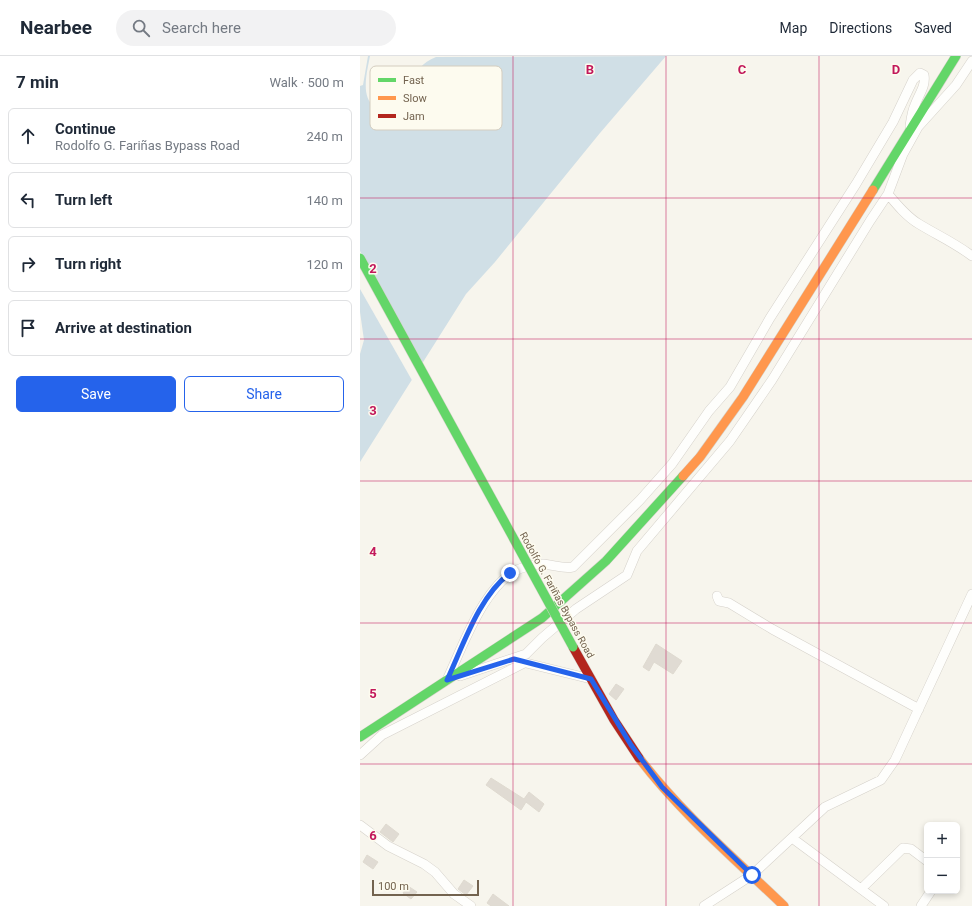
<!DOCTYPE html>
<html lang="en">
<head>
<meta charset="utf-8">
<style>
  :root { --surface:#fff; --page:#f2f2f3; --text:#1f2937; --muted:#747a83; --line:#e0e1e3; --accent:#2563eb }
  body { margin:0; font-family:Roboto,sans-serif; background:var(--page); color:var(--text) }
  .controls { position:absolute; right:12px; bottom:12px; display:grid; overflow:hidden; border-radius:6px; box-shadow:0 2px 6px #0003 }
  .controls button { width:36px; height:36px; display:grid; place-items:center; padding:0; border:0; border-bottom:1px solid var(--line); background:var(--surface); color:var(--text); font:20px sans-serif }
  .scale { position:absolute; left:12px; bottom:10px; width:107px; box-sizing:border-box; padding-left:4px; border:2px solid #73634f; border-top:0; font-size:11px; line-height:14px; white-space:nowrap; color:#73634f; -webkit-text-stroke:3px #fdfbef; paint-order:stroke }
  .stop { position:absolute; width:12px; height:12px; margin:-9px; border:3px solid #2563eb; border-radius:50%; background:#fff }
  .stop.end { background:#2563eb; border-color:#fff; box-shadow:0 1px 4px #0008 }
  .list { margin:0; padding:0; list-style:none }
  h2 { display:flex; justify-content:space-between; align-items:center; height:52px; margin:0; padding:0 16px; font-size:17px }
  h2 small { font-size:13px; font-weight:400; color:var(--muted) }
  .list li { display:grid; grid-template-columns:26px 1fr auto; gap:12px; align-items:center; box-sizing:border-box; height:56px; margin:0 8px 8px; padding:0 8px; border:1px solid var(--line); border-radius:6px }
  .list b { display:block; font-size:15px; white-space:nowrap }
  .list p { margin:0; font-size:13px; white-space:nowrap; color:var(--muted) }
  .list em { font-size:13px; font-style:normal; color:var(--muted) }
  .actions { display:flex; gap:8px; padding:12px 16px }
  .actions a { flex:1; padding:9px 0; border:1px solid var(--accent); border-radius:6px; text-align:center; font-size:14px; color:var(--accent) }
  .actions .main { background:var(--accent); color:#fff }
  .icon { flex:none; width:22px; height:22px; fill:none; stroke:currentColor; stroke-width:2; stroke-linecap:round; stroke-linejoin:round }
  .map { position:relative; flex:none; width:612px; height:850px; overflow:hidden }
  header { display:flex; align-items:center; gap:24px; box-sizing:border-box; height:56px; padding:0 20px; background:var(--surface); border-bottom:1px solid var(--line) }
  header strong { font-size:19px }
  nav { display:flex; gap:22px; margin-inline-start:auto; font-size:14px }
  .search { width:280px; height:36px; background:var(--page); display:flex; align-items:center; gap:10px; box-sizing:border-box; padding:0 14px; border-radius:22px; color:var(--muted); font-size:15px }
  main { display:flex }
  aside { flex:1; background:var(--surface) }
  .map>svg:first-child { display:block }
  .water { fill:#d0dfe6 }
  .pier { fill:#f7f5ed }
  .building { fill:#e0dbd3; stroke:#dfdad0 }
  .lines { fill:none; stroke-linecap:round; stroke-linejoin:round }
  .street-casing { stroke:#d5d1ca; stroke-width:10 }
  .fast-casing { stroke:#d4d0c9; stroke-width:10 }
  .slow-casing { stroke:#d4d0c9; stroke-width:10 }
  .jam-casing { stroke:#d4d0c9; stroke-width:10 }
  .street { stroke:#fefefc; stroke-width:9 }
  .fast { stroke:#63d668; stroke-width:9 }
  .slow { stroke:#ff974d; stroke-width:9 }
  .jam { stroke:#b3261e; stroke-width:9 }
  .fast-bridge-casing { stroke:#d5d0c8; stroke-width:10; stroke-linecap:butt }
  .fast-bridge { stroke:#63d668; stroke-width:9 }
  .route { stroke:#2563eb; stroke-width:5 }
  .grid { fill:none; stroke:#c2185b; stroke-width:1; stroke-opacity:0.55 }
  .labels { text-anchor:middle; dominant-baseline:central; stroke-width:3; stroke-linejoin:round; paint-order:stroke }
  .street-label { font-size:10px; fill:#73634f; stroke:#fdfbef }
  .key { fill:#fdfbef; stroke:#d4cdbf; stroke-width:1 }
  .key-label { font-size:11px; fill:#73634f }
  .grid-label { font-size:13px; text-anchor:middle; font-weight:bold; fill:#c2185b; stroke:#fdfbef; stroke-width:3; stroke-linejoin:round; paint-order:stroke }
</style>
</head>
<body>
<header>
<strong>Nearbee</strong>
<div class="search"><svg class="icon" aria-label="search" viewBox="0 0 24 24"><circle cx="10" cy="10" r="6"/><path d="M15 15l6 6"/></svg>Search here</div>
<nav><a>Map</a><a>Directions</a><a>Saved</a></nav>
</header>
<main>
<aside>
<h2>7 min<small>Walk · 500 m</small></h2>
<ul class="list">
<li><svg class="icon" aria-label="ahead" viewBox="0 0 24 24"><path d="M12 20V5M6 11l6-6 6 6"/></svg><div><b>Continue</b><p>Rodolfo G. Fariñas Bypass Road</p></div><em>240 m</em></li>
<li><svg class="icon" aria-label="left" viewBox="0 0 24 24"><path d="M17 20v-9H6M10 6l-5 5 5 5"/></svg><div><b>Turn left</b></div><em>140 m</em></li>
<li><svg class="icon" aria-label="right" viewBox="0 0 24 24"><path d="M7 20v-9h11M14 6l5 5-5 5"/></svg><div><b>Turn right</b></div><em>120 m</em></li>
<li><svg class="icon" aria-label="arrive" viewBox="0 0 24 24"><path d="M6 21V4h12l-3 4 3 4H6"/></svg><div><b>Arrive at destination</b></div></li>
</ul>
<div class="actions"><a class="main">Save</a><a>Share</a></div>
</aside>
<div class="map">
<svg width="612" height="850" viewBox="0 0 612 850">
  <rect width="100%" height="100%" fill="#f7f5ed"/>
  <path class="water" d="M8,0H10C7,16 0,41 15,51C51,45 48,11 76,1L306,0L240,77L135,206L106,238L0,406V298L4,284L0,256V30L3,29Z"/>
  <path class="pier" d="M0,195L63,310L53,326L0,233Z"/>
  <path class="building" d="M296,588L322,605L313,618L294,606L289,615L283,611Z
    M256,628L264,633L256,644L249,638Z
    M131,722L164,743L169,736L184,748L179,756L166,746L161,754L126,729Z
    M26,768L39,778L33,786L20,776Z
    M7,799L18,806L13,813L3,806Z
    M104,824L113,830L106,839L98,833Z
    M48,830L57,836L51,843L43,837Z
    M133,838L149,850H131L127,847Z"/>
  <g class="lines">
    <g class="street-casing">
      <path id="street" d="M528,138C537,149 547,161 559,168C577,179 595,187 612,200
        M357,540L359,545L369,547L412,573L559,653
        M158,605L231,623
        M100,620L166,598L182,582L216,553L267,519L277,495L370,385L412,324L510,165L528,138L543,98L558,71L596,29L612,5
        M87,624C102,592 127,520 165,511C171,510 178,508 183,508C195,509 202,513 213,511L280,444L312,408L349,355L370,331L410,262L496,128L533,66L553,24L560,17L564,19C566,30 559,38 555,49C552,55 551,63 550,70
        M0,699L22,679L164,607
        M0,769L28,790L64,808L75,816L94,838L111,850
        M432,782L524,850
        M501,833L543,792L551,793L567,805
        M344,850L392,819L465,751L521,724L535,704L612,538
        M561,850L571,835"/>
    </g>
    <g class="fast-casing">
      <path id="fast" d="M513,134L596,0
        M0,681L182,562L246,505L323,420"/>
    </g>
    <g class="slow-casing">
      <path id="slow" d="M323,420L340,401L383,341L513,134
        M279,702C321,757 374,802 424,850"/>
    </g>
    <g class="jam-casing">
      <path id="jam" d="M213,591L254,664L279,702"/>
    </g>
    <use href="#street" class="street"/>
    <use href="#fast" class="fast"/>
    <use href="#slow" class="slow"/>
    <use href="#jam" class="jam"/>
    <g class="fast-bridge-casing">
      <path id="fast-bridge" d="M0,202L213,591"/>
    </g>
    <use href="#fast-bridge" class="fast-bridge"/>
  </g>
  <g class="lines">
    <path class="route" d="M150,517C119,540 103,590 87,624L154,603L231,623L271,689L302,731L392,819"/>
  </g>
  <path class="grid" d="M153,0V850M306,0V850M459,0V850M0,142H612M0,283H612M0,425H612M0,567H612M0,708H612"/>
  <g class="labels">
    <g class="street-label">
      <text transform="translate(197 539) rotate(61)">Rodolfo G. Fariñas Bypass Road</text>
    </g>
  </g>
  <rect x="10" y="10" width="132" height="64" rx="6" class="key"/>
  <rect x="18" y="22" width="18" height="4" fill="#63d668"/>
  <rect x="18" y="40" width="18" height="4" fill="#ff974d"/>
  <rect x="18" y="58" width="18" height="4" fill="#b3261e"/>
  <g class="key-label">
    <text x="43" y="28">Fast</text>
    <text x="43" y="46">Slow</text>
    <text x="43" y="64">Jam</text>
  </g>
  <g class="grid-label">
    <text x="230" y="18">B</text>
    <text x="382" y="18">C</text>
    <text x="536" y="18">D</text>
    <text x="13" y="217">2</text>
    <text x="13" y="359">3</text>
    <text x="13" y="500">4</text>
    <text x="13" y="642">5</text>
    <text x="13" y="784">6</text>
  </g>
</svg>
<div class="controls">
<button>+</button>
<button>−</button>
</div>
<div class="scale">100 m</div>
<div class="stop" style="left:392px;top:819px"></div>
<div class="stop end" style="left:150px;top:517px"></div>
</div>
</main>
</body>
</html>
